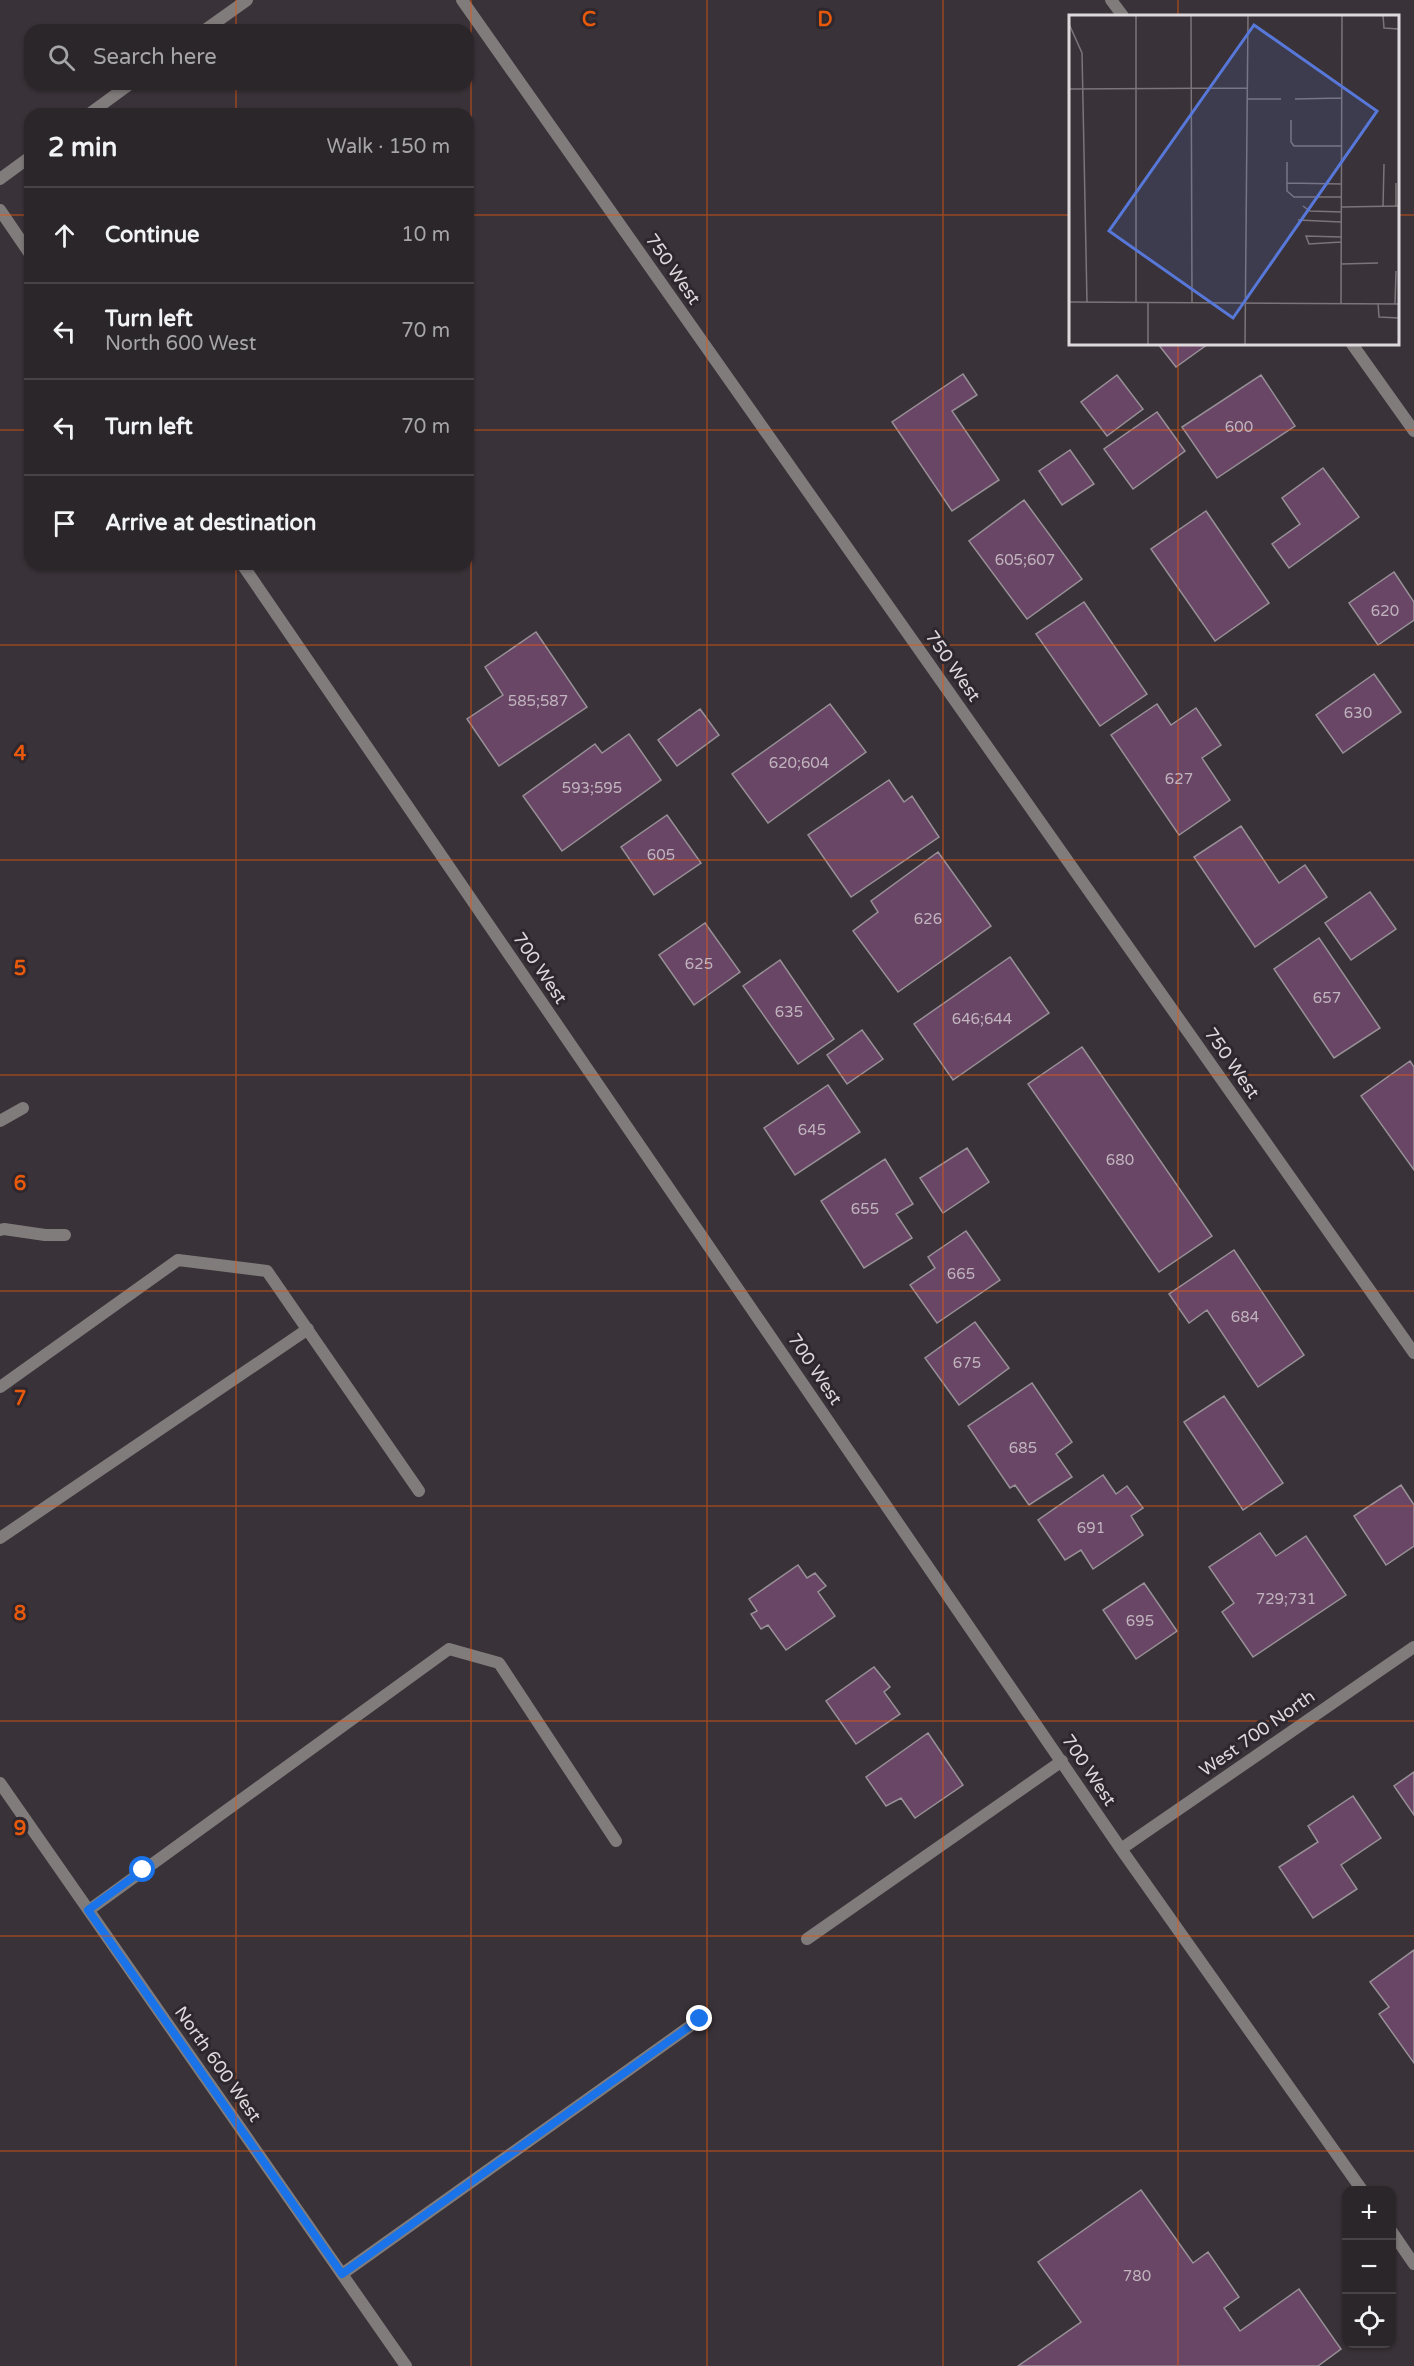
<!DOCTYPE html>
<html lang="en">
<head>
<meta charset="utf-8">
<style>
  :root { --surface:#2b262a; --page:#332e32; --text:#f1f3f6; --muted:#a6a5a8; --line:#474347 }
  body { margin:0; font-family:"Varela Round",sans-serif; background:var(--page); color:var(--text) }
  .controls { position:absolute; right:18px; bottom:18px; display:grid; overflow:hidden; border-radius:12px; box-shadow:0 2px 4px #0004 }
  .controls button { width:54px; height:54px; display:grid; place-items:center; padding:0; border:0; border-bottom:2px solid var(--line); background:var(--surface); color:var(--text); font:30px sans-serif }
  .stop { position:absolute; width:18px; height:18px; margin:-14px; border:4px solid #1a73e8; border-radius:50%; background:#fff }
  .stop.end { background:#1a73e8; border-color:#fff; box-shadow:0 2px 6px #0008 }
  .list { margin:0; padding:0; list-style:none }
  h2 { display:flex; justify-content:space-between; align-items:center; height:78px; margin:0; padding:0 24px; font-size:26px }
  h2 small { font-size:20px; font-weight:400; color:var(--muted) }
  .list li { display:grid; grid-template-columns:39px 1fr auto; gap:18px; align-items:center; box-sizing:border-box; height:96px; padding:0 24px; border-top:2px solid var(--line) }
  .list b { display:block; font-size:22px; white-space:nowrap }
  .list p { margin:0; font-size:20px; white-space:nowrap; color:var(--muted) }
  .list em { font-size:20px; font-style:normal; color:var(--muted) }
  .icon { flex:none; width:33px; height:33px; fill:none; stroke:currentColor; stroke-width:2; stroke-linecap:round; stroke-linejoin:round }
  .map { position:relative; flex:none; width:1414px; height:2366px; overflow:hidden }
  .search { position:absolute; background:var(--surface); box-shadow:0 2px 4px #0004; left:24px; top:24px; width:450px; height:66px; display:flex; align-items:center; gap:15px; box-sizing:border-box; padding:0 21px; border-radius:18px; color:var(--muted); font-size:22px }
  .panel { position:absolute; background:var(--surface); box-shadow:0 2px 4px #0004; left:24px; top:108px; width:450px; height:462px; border-radius:18px }
  .map>svg:first-child { display:block }
  .building { fill:#6a4666; stroke:#979096; stroke-width:1.5 }
  .lines { fill:none; stroke-linecap:round; stroke-linejoin:round }
  .service { stroke:#817c7c; stroke-width:12 }
  .minor { stroke:#817c7c; stroke-width:12 }
  .tertiary { stroke:#817c7c; stroke-width:12 }
  .route { stroke:#1a73e8; stroke-width:8 }
  .grid { fill:none; stroke:#e8590c; stroke-width:1.5; stroke-opacity:0.55 }
  .labels { text-anchor:middle; dominant-baseline:central; stroke-width:6; stroke-linejoin:round; paint-order:stroke }
  .number-label { font-size:15px; fill:#c0b4be }
  .street-label { font-size:18px; fill:#ddd9dc; stroke:#2e282e }
  .inset-road { fill:none; stroke:#7b757a; stroke-width:1.5 }
  .view { fill:#5778d9; fill-opacity:0.15; stroke:#5778d9; stroke-width:3 }
  .inset-edge { fill:none; stroke:#ddd9dc; stroke-width:3 }
  .grid-label { font-size:20px; text-anchor:middle; font-weight:bold; fill:#e8590c; stroke:#2e282e; stroke-width:6; stroke-linejoin:round; paint-order:stroke }
</style>
</head>
<body>
<div class="map">
<svg width="1414" height="2366" viewBox="0 0 1414 2366">
  <rect width="100%" height="100%" fill="#393238"/>
  <path class="building" d="M1158,344H1208L1176,367Z
    M963,374L977,395L952,411L999,480L952,511L892,422Z
    M1117,375L1143,409L1107,436L1081,402Z
    M1261,375L1295,426L1217,478L1182,427Z
    M1157,412L1185,451L1133,489L1104,449Z
    M1070,450L1094,484L1062,505L1039,471Z
    M1323,468L1359,517L1289,568L1272,544L1300,524L1282,498Z
    M1024,500L1082,579L1027,619L969,541Z
    M1206,511L1269,603L1215,641L1151,549Z
    M1394,572L1414,602V620L1378,645L1349,603Z
    M1084,602L1147,694L1100,726L1036,634Z
    M536,632L587,707L499,766L467,719L503,695L485,667Z
    M1374,674L1401,712L1343,753L1316,715Z
    M830,704L866,752L768,823L732,774Z
    M1157,704L1171,725L1196,708L1221,745L1202,758L1230,800L1179,835L1111,735Z
    M700,709L719,735L677,766L658,740Z
    M629,734L661,780L562,851L523,796L595,744L602,753Z
    M889,780L904,802L912,796L939,837L851,897L808,835Z
    M667,815L701,863L654,895L621,847Z
    M1241,826L1279,883L1305,865L1327,897L1255,947L1194,857Z
    M938,852L991,926L898,992L853,931L878,912L871,901Z
    M1370,892L1396,929L1351,960L1325,923Z
    M705,923L740,972L694,1005L659,955Z
    M1319,938L1380,1028L1334,1058L1274,969Z
    M1010,957L1049,1013L953,1080L914,1024Z
    M780,960L834,1039L798,1064L743,986Z
    M862,1030L883,1059L847,1084L827,1055Z
    M1082,1047L1212,1236L1159,1272L1028,1084Z
    M1410,1061L1414,1067V1170L1361,1096Z
    M828,1085L860,1132L795,1175L764,1128Z
    M967,1148L989,1182L943,1213L920,1178Z
    M885,1159L913,1204L896,1214L912,1238L864,1268L821,1201Z
    M966,1231L1000,1280L937,1323L910,1285L935,1268L928,1257Z
    M1234,1250L1304,1355L1258,1387L1207,1310L1189,1323L1169,1294Z
    M975,1322L1009,1368L959,1405L925,1358Z
    M1032,1383L1072,1442L1056,1454L1072,1477L1029,1505L1015,1485L1010,1488L968,1426Z
    M1224,1396L1283,1483L1243,1510L1184,1422Z
    M1103,1475L1116,1494L1127,1486L1143,1508L1131,1516L1143,1535L1093,1569L1081,1550L1065,1560L1038,1520Z
    M1401,1485L1414,1505V1546L1386,1565L1354,1516Z
    M1260,1533L1276,1556L1306,1536L1346,1595L1253,1657L1222,1612L1234,1603L1209,1567Z
    M798,1565L807,1578L815,1573L826,1586L818,1592L835,1616L786,1650L768,1625L761,1629L751,1614L757,1611L749,1599Z
    M1144,1583L1177,1631L1136,1659L1103,1610Z
    M874,1667L890,1687L884,1692L900,1714L856,1744L826,1701Z
    M928,1733L963,1785L915,1818L901,1798L886,1806L866,1777Z
    M1414,1772V1815L1394,1786Z
    M1353,1796L1381,1838L1341,1865L1357,1889L1313,1918L1279,1867L1318,1842L1308,1826Z
    M1414,1950V2063L1379,2014L1389,2007L1370,1982Z
    M1141,2190L1193,2263L1208,2252L1239,2297L1224,2308L1240,2331L1299,2289L1341,2349L1318,2366H1018L1081,2322L1038,2262Z"/>
  <g class="lines">
    <path class="service" d="M0,1121L23,1108
      M0,1230L4,1229L45,1235H65
      M0,1387L178,1260L267,1271L419,1491
      M0,1538L308,1329
      M89,1910L449,1649L499,1663L616,1841
      M807,1939L1062,1761
      M342,2274L700,2019"/>
    <path class="minor" d="M462,0L1414,1353
      M1111,0L1123,16
      M0,210L30,254
      M1352,344L1414,431
      M242,564L1121,1849L1362,2190
      M0,1783L406,2366
      M1121,1849L1414,1647
      M1392,2232L1414,2264"/>
    <path class="tertiary" d="M205,30L247,0
      M89,114L130,84
      M0,179L30,157"/>
  </g>
  <g class="lines">
    <path class="route" d="M143,1870L88,1910L342,2274L700,2019"/>
  </g>
  <path class="grid" d="M236,0V30M471,0V2366M707,0V2366M943,0V2366M1178,0V16M236,84V114M0,215H30M468,215H1070M1398,215H1414M1178,344V2366M0,430H30M468,430H1414M236,564V2366M0,645H1414M0,860H1414M0,1075H1414M0,1291H1414M0,1506H1414M0,1721H1414M0,1936H1414M0,2151H1414"/>
  <g class="labels">
    <g class="number-label">
      <text x="1239" y="427">600</text>
      <text x="1025" y="560">605;607</text>
      <text x="1385" y="611">620</text>
      <text x="538" y="701">585;587</text>
      <text x="1358" y="713">630</text>
      <text x="799" y="763">620;604</text>
      <text x="1179" y="779">627</text>
      <text x="592" y="788">593;595</text>
      <text x="661" y="855">605</text>
      <text x="928" y="919">626</text>
      <text x="699" y="964">625</text>
      <text x="1327" y="998">657</text>
      <text x="789" y="1012">635</text>
      <text x="982" y="1019">646;644</text>
      <text x="812" y="1130">645</text>
      <text x="1120" y="1160">680</text>
      <text x="865" y="1209">655</text>
      <text x="961" y="1274">665</text>
      <text x="1245" y="1317">684</text>
      <text x="967" y="1363">675</text>
      <text x="1023" y="1448">685</text>
      <text x="1091" y="1528">691</text>
      <text x="1286" y="1599">729;731</text>
      <text x="1140" y="1621">695</text>
      <text x="1137" y="2276">780</text>
    </g>
    <g class="street-label">
      <text transform="translate(673 269) rotate(55)">750 West</text>
      <text transform="translate(953 666) rotate(55)">750 West</text>
      <text transform="translate(540 968) rotate(56)">700 West</text>
      <text transform="translate(1232 1063) rotate(55)">750 West</text>
      <text transform="translate(815 1369) rotate(56)">700 West</text>
      <text transform="translate(1257 1733) rotate(-35)">West 700 North</text>
      <text transform="translate(1089 1770) rotate(56)">700 West</text>
      <text transform="translate(218 2064) rotate(55)">North 600 West</text>
    </g>
  </g>
  <g transform="translate(1069 15)">
    <rect width="330" height="330" fill="#393238"/>
    <path class="inset-road" d="M122,0L123,288M314,0L315,13L330,14M0,9L13,38L18,287M0,74L179,73M179,84H212M226,84L273,83M222,105V127L225,131H273M218,147V176L225,182H273M218,168L273,169M234,191L241,196L273,197M327,191V168M273,192L330,191M314,192L315,149M229,205L272,207M272,227L240,229L237,221L272,222M272,249L309,248M0,287L330,289M67,288V0M79,288V330M272,288L273,0M309,288L310,302L330,303M326,289L327,256M176,330L179,0"/>
    <path class="view" d="M185,10L308,96L164,303L40,216Z"/>
    <rect width="330" height="330" class="inset-edge"/>
  </g>
  <g class="grid-label">
    <text x="589" y="26">C</text>
    <text x="825" y="26">D</text>
    <text x="20" y="760">4</text>
    <text x="20" y="975">5</text>
    <text x="20" y="1190">6</text>
    <text x="20" y="1405">7</text>
    <text x="20" y="1620">8</text>
    <text x="20" y="1835">9</text>
  </g>
</svg>
<div class="controls">
<button>+</button>
<button>−</button>
<button><svg class="icon" aria-label="locate" viewBox="0 0 24 24"><circle cx="12" cy="12" r="6"/><path d="M12 2v4M12 18v4M2 12h4M18 12h4"/></svg></button>
</div>
<div class="stop" style="left:143px;top:1870px"></div>
<div class="stop end" style="left:700px;top:2019px"></div>
<div class="search"><svg class="icon" aria-label="search" viewBox="0 0 24 24"><circle cx="10" cy="10" r="6"/><path d="M15 15l6 6"/></svg>Search here</div>
<section class="panel">
<h2>2 min<small>Walk · 150 m</small></h2>
<ul class="list">
<li><svg class="icon" aria-label="ahead" viewBox="0 0 24 24"><path d="M12 20V5M6 11l6-6 6 6"/></svg><div><b>Continue</b></div><em>10 m</em></li>
<li><svg class="icon" aria-label="left" viewBox="0 0 24 24"><path d="M17 20v-9H6M10 6l-5 5 5 5"/></svg><div><b>Turn left</b><p>North 600 West</p></div><em>70 m</em></li>
<li><svg class="icon" aria-label="left" viewBox="0 0 24 24"><path d="M17 20v-9H6M10 6l-5 5 5 5"/></svg><div><b>Turn left</b></div><em>70 m</em></li>
<li><svg class="icon" aria-label="arrive" viewBox="0 0 24 24"><path d="M6 21V4h12l-3 4 3 4H6"/></svg><div><b>Arrive at destination</b></div></li>
</ul>
</section>
</div>
</body>
</html>
